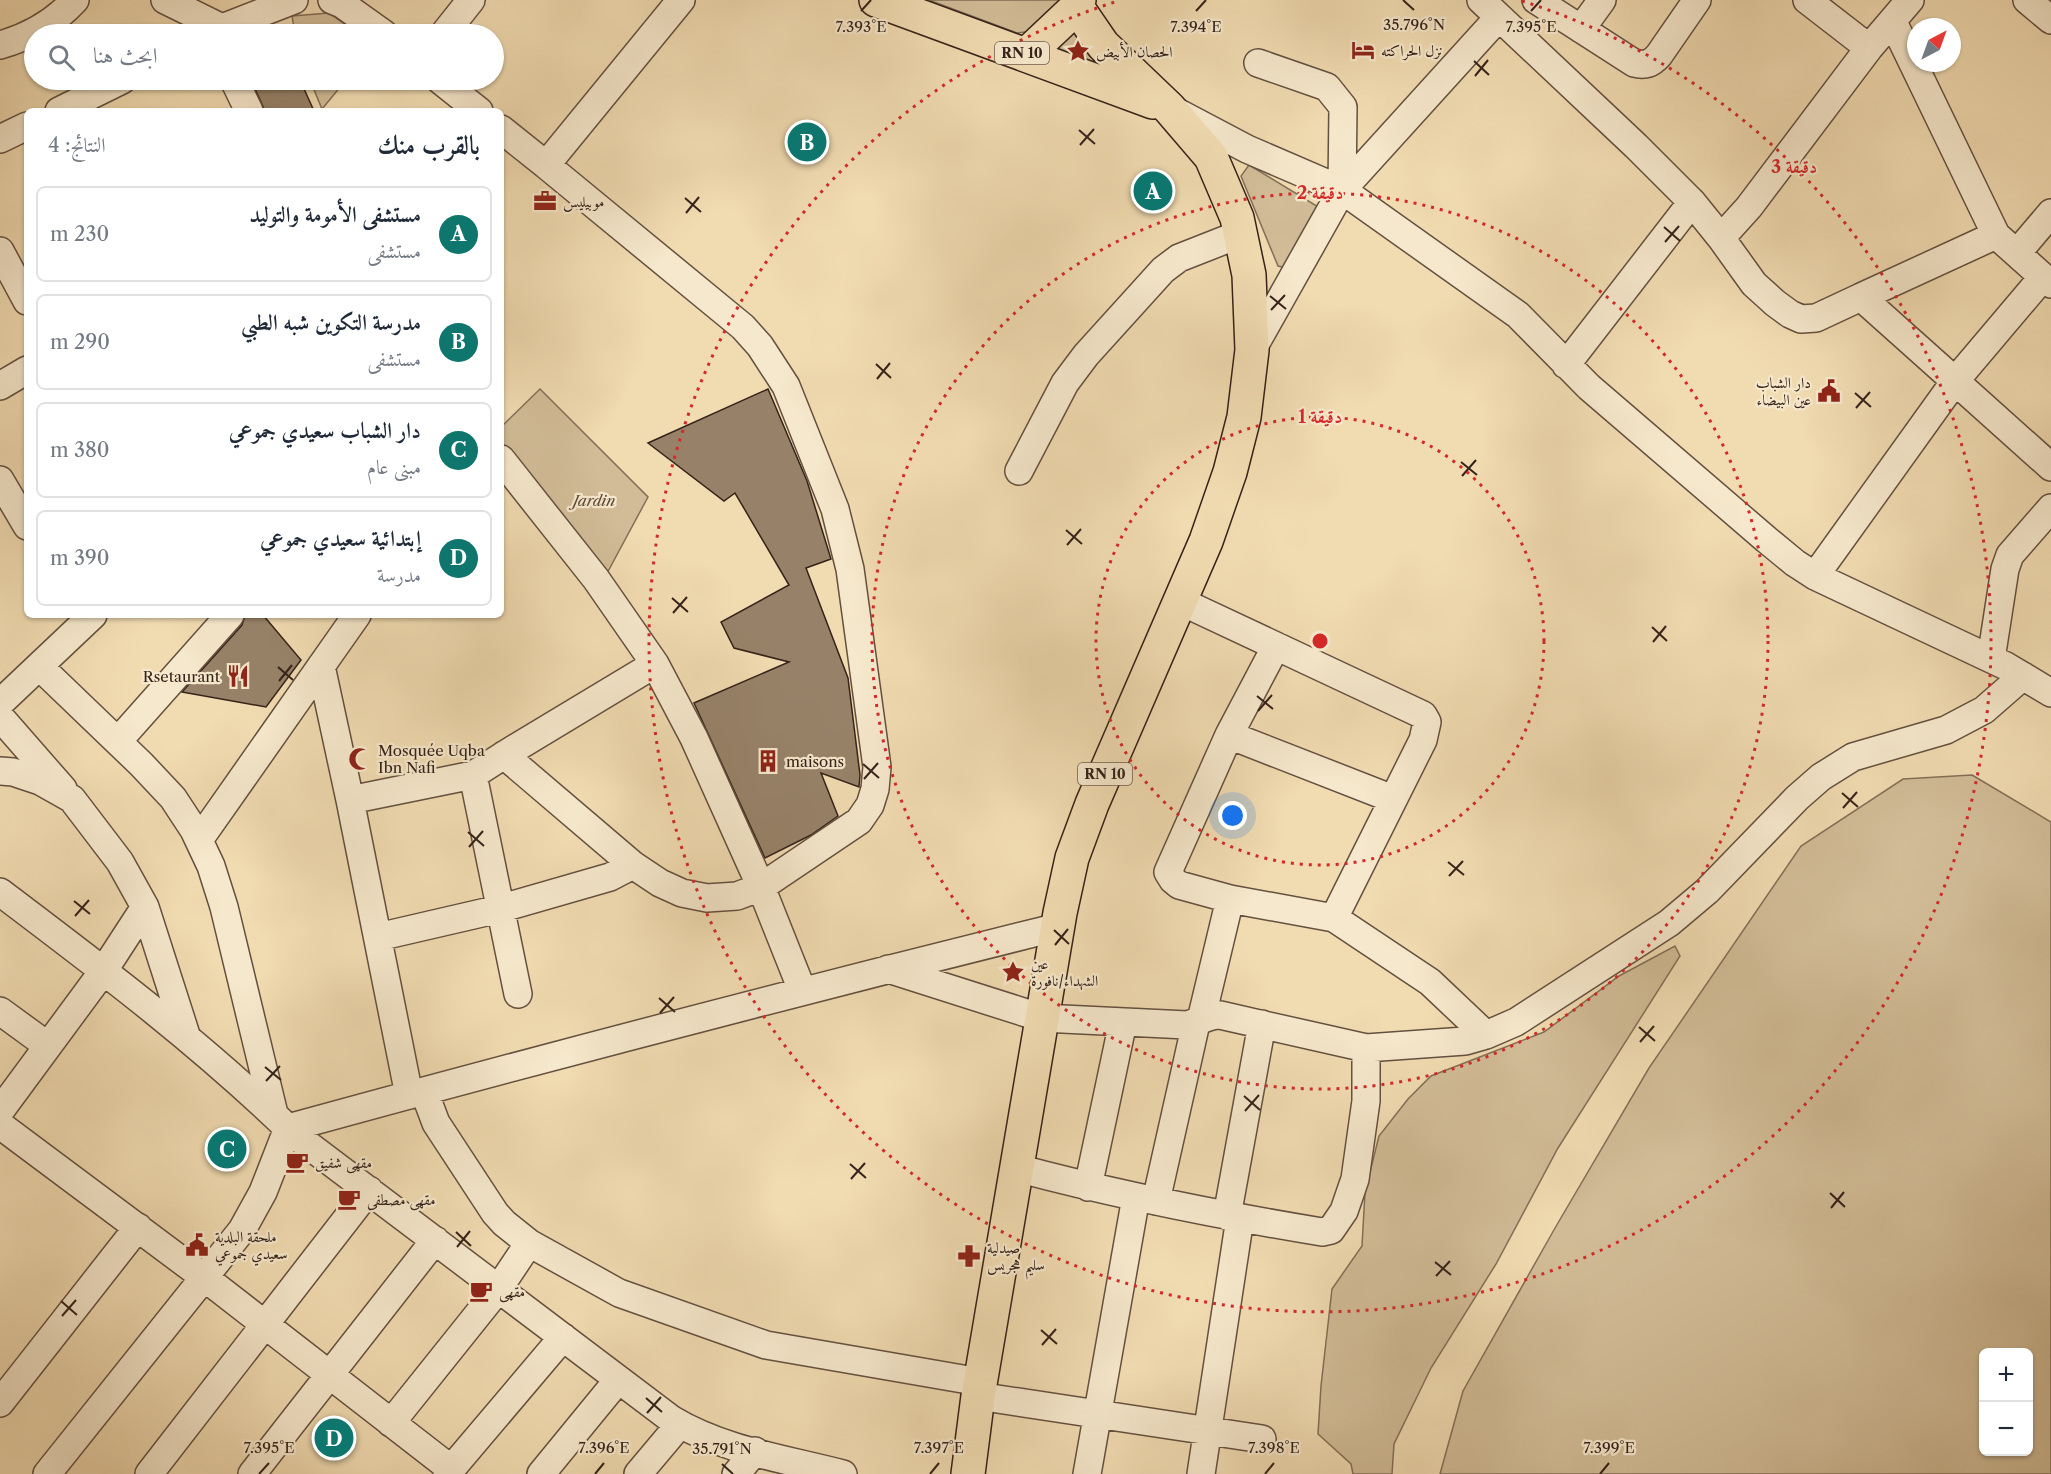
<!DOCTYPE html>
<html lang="ar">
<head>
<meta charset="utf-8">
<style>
  :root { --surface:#fff; --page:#f6f6f7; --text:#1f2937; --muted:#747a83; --line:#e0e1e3; --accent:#0f766e }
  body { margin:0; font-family:"Libre Caslon Text",Amiri,serif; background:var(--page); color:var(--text); direction:rtl }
  .controls { position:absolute; right:18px; bottom:18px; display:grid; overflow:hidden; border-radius:9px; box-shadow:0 2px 4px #0004 }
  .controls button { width:54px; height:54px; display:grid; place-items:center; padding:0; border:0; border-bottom:2px solid var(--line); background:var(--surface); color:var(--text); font:30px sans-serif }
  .compass { position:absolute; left:1907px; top:18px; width:54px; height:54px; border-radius:50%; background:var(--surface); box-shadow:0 2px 4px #0004; rotate:41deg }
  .you { position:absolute; left:1233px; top:816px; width:21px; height:21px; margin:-15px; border:4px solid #fff; border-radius:50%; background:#1a73e8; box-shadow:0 0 0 9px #1a73e833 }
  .badge { display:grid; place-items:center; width:39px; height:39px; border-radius:50%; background:var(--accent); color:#fff; font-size:20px; font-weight:700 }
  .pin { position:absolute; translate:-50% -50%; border:3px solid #fff; box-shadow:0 2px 6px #0006 }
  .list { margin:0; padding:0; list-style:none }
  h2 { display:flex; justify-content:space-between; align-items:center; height:78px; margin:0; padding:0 24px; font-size:26px }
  h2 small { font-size:20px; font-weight:400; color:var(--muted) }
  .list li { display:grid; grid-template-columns:39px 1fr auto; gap:18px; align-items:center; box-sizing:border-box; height:96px; margin:0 12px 12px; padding:0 12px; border:2px solid var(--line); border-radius:9px }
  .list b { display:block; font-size:22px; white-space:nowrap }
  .list p { margin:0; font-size:20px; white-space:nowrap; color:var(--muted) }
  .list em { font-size:20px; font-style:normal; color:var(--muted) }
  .icon { flex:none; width:33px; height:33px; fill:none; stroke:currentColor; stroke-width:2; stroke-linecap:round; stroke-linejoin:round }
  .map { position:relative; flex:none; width:2051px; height:1474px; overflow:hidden; direction:ltr }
  .search { position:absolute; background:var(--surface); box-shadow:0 2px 4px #0004; left:24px; top:24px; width:480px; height:66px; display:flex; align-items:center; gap:15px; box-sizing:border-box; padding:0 21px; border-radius:33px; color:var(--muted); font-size:22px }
  .panel { position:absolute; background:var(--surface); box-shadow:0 2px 4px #0004; left:24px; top:108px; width:480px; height:510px; border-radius:9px; direction:rtl }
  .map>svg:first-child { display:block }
  .green { fill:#d1bc97; stroke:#836f58; stroke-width:1.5; fill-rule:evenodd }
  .building { fill:#978269; stroke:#35221a; stroke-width:1.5 }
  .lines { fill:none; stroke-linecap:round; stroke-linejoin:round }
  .minor-casing { stroke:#645040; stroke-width:30 }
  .major-casing { stroke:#35221a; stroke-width:36 }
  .minor { stroke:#f6e8cc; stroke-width:27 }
  .major { stroke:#f1dbb1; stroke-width:33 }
  .ticks { fill:none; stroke:#35221a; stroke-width:2 }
  .ring { fill:none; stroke:#d62828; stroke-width:3; stroke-dasharray:3 6 }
  .labels { text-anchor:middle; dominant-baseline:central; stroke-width:4.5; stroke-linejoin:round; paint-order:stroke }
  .shield { fill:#f6e8cc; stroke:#6f5d4f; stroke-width:1.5 }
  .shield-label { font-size:14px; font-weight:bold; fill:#35221a }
  .poi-label { font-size:15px; fill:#35221a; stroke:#f6e8cc; text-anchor:start }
  .park-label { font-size:15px; font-style:italic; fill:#5c4839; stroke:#f6e8cc }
  .ticks-label { font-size:15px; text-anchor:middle; fill:#35221a; stroke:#f6e8cc; stroke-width:4.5; stroke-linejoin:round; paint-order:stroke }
  .centre { fill:#d62828; stroke:#f6e8cc; stroke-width:3 }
  .ring-label { font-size:18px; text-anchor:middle; font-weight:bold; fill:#d62828; stroke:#f6e8cc; stroke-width:4.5; stroke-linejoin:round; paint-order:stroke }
</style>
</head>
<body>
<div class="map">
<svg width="2051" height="1474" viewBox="0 0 2051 1474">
  <rect width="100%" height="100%" fill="#f1dbb1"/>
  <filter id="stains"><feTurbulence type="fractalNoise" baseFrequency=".00333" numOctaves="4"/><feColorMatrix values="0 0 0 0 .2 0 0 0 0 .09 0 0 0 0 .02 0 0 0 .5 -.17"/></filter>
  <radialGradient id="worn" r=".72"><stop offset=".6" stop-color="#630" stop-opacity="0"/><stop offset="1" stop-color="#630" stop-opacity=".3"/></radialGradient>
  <path class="green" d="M929,0H1063L1033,31L1017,33Z
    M329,13L358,34H295L292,16Z
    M1075,32L1110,73L1057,49Z
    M310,80H346L322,109Z
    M1249,165L1320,208L1287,268L1278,266L1241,176Z
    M540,389L648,497L605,577L501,456V427Z
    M1972,775L2051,822V1474H1440L1463,1391L1555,1228L1649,1068L1801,846L1903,779ZM2028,1352V1452H1984V1352Z
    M1675,946L1680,956L1558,1148L1496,1264L1431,1368L1394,1444L1392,1474H1353L1351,1464L1318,1434L1321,1386L1332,1289L1362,1246L1365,1192L1379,1136L1408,1099L1431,1076L1544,1032L1619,976Z"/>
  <path class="building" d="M251,80H300L314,111H265Z
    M768,389L807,481L831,559L806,568L848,678L860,775L859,787L821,773L838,816L811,835L765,858L694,703L789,662L734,648L721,622L789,585L735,493L724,501L648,443Z
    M245,615H263L301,660L266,707L182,692L242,625Z"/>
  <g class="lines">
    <g class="minor-casing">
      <path id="minor" d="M165,0L222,28L294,0
        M332,0L342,4L384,34
        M1481,0L1636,146L1692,202L1566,365
        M1536,0L1634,63C1645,66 1651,64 1659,55L1697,0
        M1807,0L1869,48
        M2027,0L2051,20
        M1893,22L1996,235L2051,284
        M1581,29L1602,0
        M444,34L471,0
        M0,45C29,37 55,22 75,0
        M1258,63L1327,87L1343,107L1342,190
        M234,80L249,111
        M440,80L479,111
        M59,111L122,80
        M1175,111L1247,149L1342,190L1518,315L1589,387L1767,540L1795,563L1815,576L2006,666L2051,693
        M501,129L546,165L681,0
        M0,139L27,126
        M1692,202L1721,238L1754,284L1775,303L1790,314L1801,319L1816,318L1861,297L1955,381L1815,576
        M1721,238L1749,207L1869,48L1910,0
        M0,251L27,301
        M2017,253L2051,213
        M2043,277L1955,381L2051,467
        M1861,297L1996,235
        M1252,350L1342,190L1499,17
        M0,386L27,370
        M501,459L596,579L655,664L694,738L761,887L802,990
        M1019,471L1065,383L1086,355L1163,270L1179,258L1240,234
        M0,480L27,526
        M1180,601L1423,715L1427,722L1423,740L1334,918L1430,982L1486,1035
        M1991,659L2005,569L2010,555L2051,508
        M321,666L350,800L409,1095
        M40,667L141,764L173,798L194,830L211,866L224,907L274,1114
        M0,703L93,615
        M0,717L63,789
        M1229,735L1393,799
        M118,741L230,615
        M504,755L633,865L660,883L682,893L707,898L737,896L761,887L859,821L870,805L875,789L877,767L850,569L835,509L786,386L760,346L743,327L546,165
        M0,771L13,772L40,781L72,799L120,862L145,907L104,970L0,1111
        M350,800L473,775
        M199,840L357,615
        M0,892C102,969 204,1046 295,1135L671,1419C722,1450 785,1459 843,1474
        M1230,899L1334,918
        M145,907L187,1038
        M378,937L499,909L610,877L633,865
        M888,969L1042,1018L1187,1025C1200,1022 1206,1015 1220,1015L1366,1048L1465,1041L1486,1035L1516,1022L1669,923L1707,891L1797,798L1821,777L1853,757L1946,730L1984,710L2023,676
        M518,994L473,775L504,755L655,664
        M0,1011L48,1046
        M1201,1020L1230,899L1179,885L1173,880L1168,872L1229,735L1276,646
        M424,1091L436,1123L495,1213L504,1223L529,1243L619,1293L766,1345L980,1382
        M0,1125L205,1278L451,1469
        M1017,1168C1118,1195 1219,1215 1322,1232L1331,1230L1344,1211L1355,1179L1366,1101V1048
        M1088,1187L1123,1022
        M1156,1201L1196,1023
        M1227,1216L1262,1024
        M978,1396L1262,1439
        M0,1403L138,1227
        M391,1423L499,1288L529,1243
        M47,1474L242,1230L263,1192L288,1128C544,1058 800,991 1058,927
        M149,1474L369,1190
        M252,1474L435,1240
        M447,1474L563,1337
        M541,1474L618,1380
        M638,1474L680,1424
        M736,1474L755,1451
        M1087,1474L1136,1197
        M1201,1474L1240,1218"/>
    </g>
    <g class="major-casing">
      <path id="major" d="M876,0L1153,102
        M1026,55L1077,7
        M968,1474L978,1396L1060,913L1072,858L1092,804L1206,541L1230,472L1244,417L1252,350L1249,275L1237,218L1211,157L1169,108L1103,45L1077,7L1079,0"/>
    </g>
    <use href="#minor" class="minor"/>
    <use href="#major" class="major"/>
  </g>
  <path class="ticks" d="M1403,0L1414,10M861,11L871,0M1196,11L1206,0M1531,11L1541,0M1474,61L1489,75M1475,76L1488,60M1079,130L1095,144M1080,145L1094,129M685,198L701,212M686,213L699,197M1664,227L1680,241M1665,242L1679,226M1270,296L1286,309M1271,310L1285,295M876,364L891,378M877,379L890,363M1855,393L1871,407M1856,408L1870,392M1461,462L1477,475M1462,476L1476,460M1066,530L1082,544M1067,545L1081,529M672,598L688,612M673,613L687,597M1652,627L1667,641M1653,642L1666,626M278,667L293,680M279,681L292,665M1257,696L1273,709M1258,711L1272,695M863,764L879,778M864,779L878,763M1842,793L1858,807M1843,808L1857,792M468,832L484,846M469,847L483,831M1448,862L1464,875M1449,876L1463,861M74,901L90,914M75,916L89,900M1054,930L1069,944M1055,945L1068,929M659,998L675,1012M660,1013L674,997M1639,1027L1655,1041M1640,1042L1654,1026M265,1067L281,1080M266,1081L280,1066M1244,1096L1260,1110M1245,1111L1259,1095M850,1164L866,1178M851,1179L865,1163M1830,1193L1845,1207M1831,1208L1844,1192M456,1232L471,1246M457,1247L470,1231M1435,1262L1451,1275M1436,1276L1450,1261M61,1301L77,1315M62,1316L76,1300M1041,1330L1057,1344M1042,1345L1056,1329M646,1398L662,1412M647,1413L661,1397M722,1464L733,1474M259,1474L269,1463M595,1474L604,1463M930,1474L939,1463M1265,1474L1274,1463M1600,1474L1609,1463"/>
  <g class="ring">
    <circle cx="1320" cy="641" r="224"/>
    <circle cx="1320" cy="641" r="448"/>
    <path d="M1522 1A671 671 0 1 1 1118 1"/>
  </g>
  <defs>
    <g id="hotel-bare" transform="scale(1.8)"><path d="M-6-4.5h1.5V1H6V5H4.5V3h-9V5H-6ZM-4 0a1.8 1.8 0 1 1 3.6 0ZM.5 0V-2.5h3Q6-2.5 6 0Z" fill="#8f2418" stroke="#f6e8cc" stroke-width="2.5" paint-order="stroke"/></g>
    <g id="sight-bare" transform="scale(1.8)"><path d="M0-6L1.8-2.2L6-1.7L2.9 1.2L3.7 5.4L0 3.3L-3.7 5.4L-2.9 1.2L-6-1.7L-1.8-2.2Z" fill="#8f2418" stroke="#f6e8cc" stroke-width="2.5" paint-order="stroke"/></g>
    <g id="office-bare" transform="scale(1.8)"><path d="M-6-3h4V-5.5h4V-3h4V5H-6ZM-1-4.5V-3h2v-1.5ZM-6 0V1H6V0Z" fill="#8f2418" stroke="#f6e8cc" stroke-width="2.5" paint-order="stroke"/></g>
    <g id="civic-bare" transform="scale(1.8)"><path d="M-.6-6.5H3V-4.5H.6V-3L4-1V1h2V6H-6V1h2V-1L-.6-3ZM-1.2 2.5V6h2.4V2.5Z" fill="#8f2418" stroke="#f6e8cc" stroke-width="2.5" paint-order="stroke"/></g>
    <g id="restaurant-bare" transform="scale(1.8)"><path d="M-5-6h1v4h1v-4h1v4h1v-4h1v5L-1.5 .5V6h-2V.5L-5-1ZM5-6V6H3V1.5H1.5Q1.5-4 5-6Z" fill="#8f2418" stroke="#f6e8cc" stroke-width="2.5" paint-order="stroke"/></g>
    <g id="mosque-bare" transform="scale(1.8)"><path d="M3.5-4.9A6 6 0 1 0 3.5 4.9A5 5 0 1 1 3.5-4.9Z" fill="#8f2418" stroke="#f6e8cc" stroke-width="2.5" paint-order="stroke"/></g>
    <g id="building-bare" transform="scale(1.8)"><path d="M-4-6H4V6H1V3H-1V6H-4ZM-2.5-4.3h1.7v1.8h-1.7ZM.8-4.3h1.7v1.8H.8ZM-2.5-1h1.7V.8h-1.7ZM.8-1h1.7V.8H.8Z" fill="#8f2418" stroke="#f6e8cc" stroke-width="2.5" paint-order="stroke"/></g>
    <g id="cafe-bare" transform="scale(1.8)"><path d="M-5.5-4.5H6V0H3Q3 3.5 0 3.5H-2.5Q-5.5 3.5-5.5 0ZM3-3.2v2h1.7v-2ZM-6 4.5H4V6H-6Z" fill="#8f2418" stroke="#f6e8cc" stroke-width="2.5" paint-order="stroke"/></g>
    <g id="pharmacy-bare" transform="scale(1.8)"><path d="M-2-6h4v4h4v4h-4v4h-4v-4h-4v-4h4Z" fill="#8f2418" stroke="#f6e8cc" stroke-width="2.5" paint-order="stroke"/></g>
  </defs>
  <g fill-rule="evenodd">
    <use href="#hotel-bare" x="1363" y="50"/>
    <use href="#sight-bare" x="1078" y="51"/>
    <use href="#office-bare" x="545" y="201"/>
    <use href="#civic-bare" x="1829" y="391"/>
    <use href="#restaurant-bare" x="238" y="676"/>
    <use href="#mosque-bare" x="360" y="759"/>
    <use href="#building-bare" x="768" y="761"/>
    <use href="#sight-bare" x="1013" y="972"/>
    <use href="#cafe-bare" x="297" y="1162"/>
    <use href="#cafe-bare" x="349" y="1199"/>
    <use href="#civic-bare" x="197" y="1245"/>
    <use href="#pharmacy-bare" x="969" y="1256"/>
    <use href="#cafe-bare" x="481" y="1291"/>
  </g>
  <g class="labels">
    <g class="shield">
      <rect x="995" y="42" width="54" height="22" rx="4.5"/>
      <rect x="1078" y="763" width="54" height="22" rx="4.5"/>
    </g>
    <g class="shield-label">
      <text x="1022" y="53">RN 10</text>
      <text x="1105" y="774">RN 10</text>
    </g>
    <g class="poi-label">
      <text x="1381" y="50">نزل الحراكته</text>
      <text x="1096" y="51">الحصان الأبيض</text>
      <text x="563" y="201">موبيليس</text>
      <text x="1811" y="382" text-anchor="end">دار الشباب<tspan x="1811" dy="17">عين البيضاء</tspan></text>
      <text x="220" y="676" text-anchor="end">Rsetaurant</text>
      <text x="378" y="750">Mosquée Uqba<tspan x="378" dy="17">Ibn Nafi</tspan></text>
      <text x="786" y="761">maisons</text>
      <text x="1031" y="963">عين<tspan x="1031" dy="17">الشهداء/نافورة</tspan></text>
      <text x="315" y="1162">مقهى شفيق</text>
      <text x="367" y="1199">مقهى مصطفى</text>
      <text x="215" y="1236">ملحقة البلدية<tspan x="215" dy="17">سعيدي جموعي</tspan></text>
      <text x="987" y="1247">صيدلية<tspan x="987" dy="17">سليم هجريس</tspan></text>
      <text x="499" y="1291">مقهى</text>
    </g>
    <g class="park-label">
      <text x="594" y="500">Jardin</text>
    </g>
  </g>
  <g class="ticks-label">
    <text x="1414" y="30">35.796°N</text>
    <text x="861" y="32">7.393°E</text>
    <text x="1531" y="32">7.395°E</text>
    <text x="1196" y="32">7.394°E</text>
    <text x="269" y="1453">7.395°E</text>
    <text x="604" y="1453">7.396°E</text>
    <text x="939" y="1453">7.397°E</text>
    <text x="1274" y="1453">7.398°E</text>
    <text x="1609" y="1453">7.399°E</text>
    <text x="722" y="1454">35.791°N</text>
  </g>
  <circle cx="1320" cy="641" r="9" class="centre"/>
  <g class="ring-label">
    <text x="1794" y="173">3 دقيقة</text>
    <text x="1320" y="199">2 دقيقة</text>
    <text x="1320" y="423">1 دقيقة</text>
  </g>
  <rect width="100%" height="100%" filter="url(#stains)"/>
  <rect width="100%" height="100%" fill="url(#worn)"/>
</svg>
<div class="controls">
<button>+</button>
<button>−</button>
</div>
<svg class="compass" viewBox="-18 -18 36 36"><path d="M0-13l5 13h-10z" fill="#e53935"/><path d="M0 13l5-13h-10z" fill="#747a83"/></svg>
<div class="you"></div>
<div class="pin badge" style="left:1153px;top:191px">A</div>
<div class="pin badge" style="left:807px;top:142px">B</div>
<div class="pin badge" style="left:227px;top:1149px">C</div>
<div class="pin badge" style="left:334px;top:1438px">D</div>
<div class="search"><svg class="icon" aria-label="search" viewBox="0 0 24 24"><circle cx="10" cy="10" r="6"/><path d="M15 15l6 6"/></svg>ابحث هنا</div>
<section class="panel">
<h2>بالقرب منك<small>النتائج: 4</small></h2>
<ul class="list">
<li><span class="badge">A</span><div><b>مستشفى الأمومة والتوليد</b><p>مستشفى</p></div><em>230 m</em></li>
<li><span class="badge">B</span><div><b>مدرسة التكوين شبه الطبي</b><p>مستشفى</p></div><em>290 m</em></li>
<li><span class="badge">C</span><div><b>دار الشباب سعيدي جموعي</b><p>مبنى عام</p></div><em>380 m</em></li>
<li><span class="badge">D</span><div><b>إبتدائية سعيدي جموعي</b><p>مدرسة</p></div><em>390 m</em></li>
</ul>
</section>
</div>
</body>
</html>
